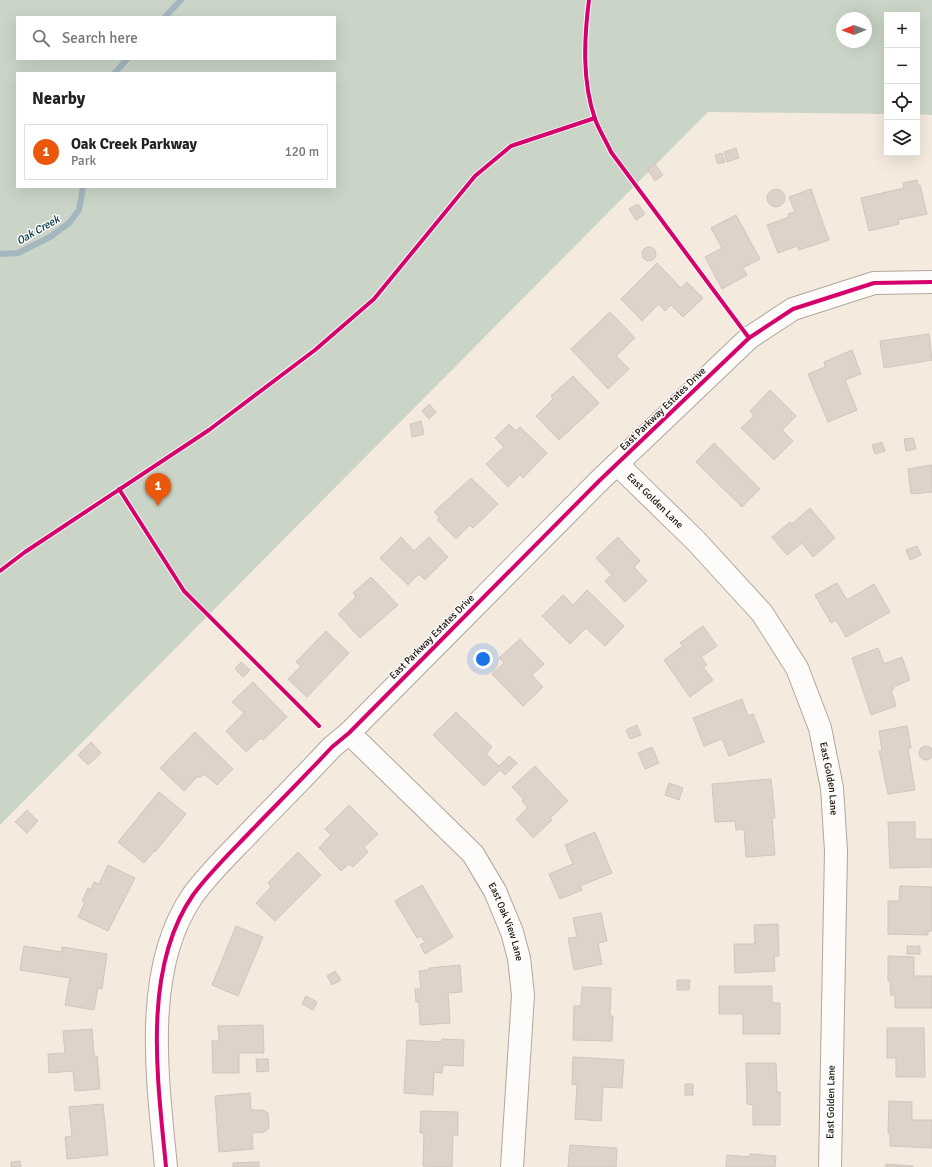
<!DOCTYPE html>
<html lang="en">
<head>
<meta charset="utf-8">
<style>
  :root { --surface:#fff; --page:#f6f6f6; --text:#222; --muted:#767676; --line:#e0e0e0; --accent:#ea580c }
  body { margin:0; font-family:Signika,sans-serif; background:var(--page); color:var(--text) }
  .controls { position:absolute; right:12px; top:12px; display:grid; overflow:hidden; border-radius:0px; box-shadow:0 4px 16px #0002 }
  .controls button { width:36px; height:36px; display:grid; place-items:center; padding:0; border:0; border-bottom:1px solid var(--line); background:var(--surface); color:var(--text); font:20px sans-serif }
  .compass { position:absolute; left:836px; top:12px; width:36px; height:36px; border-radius:50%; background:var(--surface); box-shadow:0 4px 16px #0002; rotate:269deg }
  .you { position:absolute; left:483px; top:659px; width:14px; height:14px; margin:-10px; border:3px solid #fff; border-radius:50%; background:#1a73e8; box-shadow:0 0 0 6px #1a73e833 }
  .badge { display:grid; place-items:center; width:26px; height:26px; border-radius:50%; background:var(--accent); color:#fff; font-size:13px; font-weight:700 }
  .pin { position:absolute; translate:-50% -33px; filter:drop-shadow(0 1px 2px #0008) }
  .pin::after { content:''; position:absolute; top:21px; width:14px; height:12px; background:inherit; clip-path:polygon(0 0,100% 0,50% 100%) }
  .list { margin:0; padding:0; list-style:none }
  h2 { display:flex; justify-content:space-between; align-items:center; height:52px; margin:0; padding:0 16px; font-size:17px }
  h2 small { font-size:13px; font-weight:400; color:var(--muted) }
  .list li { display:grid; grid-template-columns:26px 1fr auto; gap:12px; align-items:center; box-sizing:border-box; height:56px; margin:0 8px 8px; padding:0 8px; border:1px solid var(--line); border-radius:0px }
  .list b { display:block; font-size:15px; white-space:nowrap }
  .list p { margin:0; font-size:13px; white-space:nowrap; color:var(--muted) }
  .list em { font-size:13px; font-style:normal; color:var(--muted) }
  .icon { flex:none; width:22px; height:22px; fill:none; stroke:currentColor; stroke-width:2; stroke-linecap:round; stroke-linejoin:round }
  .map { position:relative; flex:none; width:932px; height:1167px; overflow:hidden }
  .search { position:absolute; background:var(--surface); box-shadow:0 4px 16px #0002; left:16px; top:16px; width:320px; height:44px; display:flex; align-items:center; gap:10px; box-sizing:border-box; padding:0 14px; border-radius:0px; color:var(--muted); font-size:15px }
  .panel { position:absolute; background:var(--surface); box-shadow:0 4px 16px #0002; left:16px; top:72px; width:320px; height:116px; border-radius:0px }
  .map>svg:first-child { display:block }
  .green { fill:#cad5c7; fill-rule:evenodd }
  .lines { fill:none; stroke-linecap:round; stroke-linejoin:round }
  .stream { stroke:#a4b7bf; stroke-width:6 }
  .building { fill:#ded3ca; stroke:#d1c5bd }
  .street-casing { stroke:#b0a79d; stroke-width:24 }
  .street { stroke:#fefcfa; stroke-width:22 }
  .cycleway-casing { stroke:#fbfbfb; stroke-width:6 }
  .cycleway { stroke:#d6006c; stroke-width:4 }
  .labels { text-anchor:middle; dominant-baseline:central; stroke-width:3; stroke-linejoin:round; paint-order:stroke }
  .street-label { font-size:10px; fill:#160e05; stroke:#fbfbfb }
  .water-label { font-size:11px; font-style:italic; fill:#023043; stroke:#fbfbfb }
</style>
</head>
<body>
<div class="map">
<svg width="932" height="1167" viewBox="0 0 932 1167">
  <rect width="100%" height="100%" fill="#f5eade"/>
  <path class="green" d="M0,0H932V115L917,114V15H887V114L708,112L0,825ZM17,17H335V59H17ZM842,18H866V42H842ZM17,73H335V187H17Z"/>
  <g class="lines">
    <path class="stream" d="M165,17L181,0
      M115,73L127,59
      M0,254L18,253L50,237L69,223L79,210L83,187"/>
  </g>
  <path class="building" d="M736,148L739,158L727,162L724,152Z
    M722,153L725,162L718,164L715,155Z
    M655,164L663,175L655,181L648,170Z
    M917,180L918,185H920L927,214L898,220L899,224L869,231L861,198L904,188L903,183Z
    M767 198a9 9 0 1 1 18 0a9 9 0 1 1-18 0Z
    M811,189L829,240L799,250L797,246L778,253L767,225L789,217L788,214L795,212L789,197Z
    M638,204L645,214L636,220L629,209Z
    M736,215L760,259L743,268L747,275L722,289L705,257L722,248L711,228Z
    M642 254a7 7 0 1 1 14 0a7 7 0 1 1-14 0Z
    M657,263L681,288L687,282L703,298L683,317L671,305L665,311L659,304L642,321L621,299Z
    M610,312L635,338L616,356L629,369L608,389L571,349Z
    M929,334L932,360L884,368L880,341Z
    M852,350L861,374L845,380L857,410L828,422L808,374L825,367L824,362Z
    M573,376L599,403L559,440L536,416L553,399L551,396Z
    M770,390L796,416L782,430L793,441L774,460L741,428L754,416L750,411Z
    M429,404L436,412L429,419L422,411Z
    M421,421L424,434L412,437L410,424Z
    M509,424L516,431L520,427L547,453L523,478L520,475L508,487L486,464L504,447L495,438Z
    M913,438L916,449L906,451L904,439Z
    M882,442L885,451L875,454L872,445Z
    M714,443L760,489L742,507L696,462Z
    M932,465V492L911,494L908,469Z
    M471,478L498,504L473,528L470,525L456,539L437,520L440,518L434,512Z
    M810,508L835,538L813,557L802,543L787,555L772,537L790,522L792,524Z
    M401,537L414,551L429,537L448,557L425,580L419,574L408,585L380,558Z
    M618,537L640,561L634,567L647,581L625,602L605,581L612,575L596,558Z
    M917,546L921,555L910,560L906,550Z
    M371,577L398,605L360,638L338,614L356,597L353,593Z
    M837,583L847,600L874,584L890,612L846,637L836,620L831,623L815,595Z
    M587,590L624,626L605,646L586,628L570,644L542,616L563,595L573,605Z
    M703,626L717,646L701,657L707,665L703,667L713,680L690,697L664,660L683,646L680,643Z
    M326,631L349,653L307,697L288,679L301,666L296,662Z
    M520,639L544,664L532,675L543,687L523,706L492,674L504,663L499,658Z
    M878,648L884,664L902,657L910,680L893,687L894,689L891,690L896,706L871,715L852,658Z
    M241,662L250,670L243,677L235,669Z
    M253,682L287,717L263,740L261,738L246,752L226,731L244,713L232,702Z
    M742,699L748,716L753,714L764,742L729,756L722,739L704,746L693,718Z
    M456,712L492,747L486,754L499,766L509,756L517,763L505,775L500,770L484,786L433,735Z
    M637,725L641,735L630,739L626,730Z
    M907,726L911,748H908L915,790L888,794L879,751L882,750L879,731Z
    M195,732L233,769L217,785L204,774L200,778L198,776L184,791L160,768Z
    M91,742L101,753L88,765L78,755Z
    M919 753a7 7 0 1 1 14 0a7 7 0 1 1-14 0Z
    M652,747L659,763L645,769L638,753Z
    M535,766L568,801L550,818L552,820L533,838L516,819L528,808L522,801L524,800L512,787Z
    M771,779L775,818H772L775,855L746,857L744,829L736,830L735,821L715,822L712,784Z
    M669,783L683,788L679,800L665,795Z
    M159,792L186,814L155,852L154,851L144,863L118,842Z
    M349,805L378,834L364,847L368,852L353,867L349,864L341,871L319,848L331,835L325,829Z
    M27,810L38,821L27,833L15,822Z
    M888,822H915V839H932V867L890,868Z
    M595,832L612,873L580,886L582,890L560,899L549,874L573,864L565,845Z
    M298,852L321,875L275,921L256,903L271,887L268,883Z
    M108,865L135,878L108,931L78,917L85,902L82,901L88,888L91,889L94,882L99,884Z
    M422,885L453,937L425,954L420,945L425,942L421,936L417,938L395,901Z
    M900,886L932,887V931H928V935L888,934V901H899Z
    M601,913L607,941L598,943L602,964L574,970L568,938L577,937L573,918Z
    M778,924L779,956H774L775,971L735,973L734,944H755L754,925Z
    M236,926L263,937L238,996L212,985Z
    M24,946L62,952V947L107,954L102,989L98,988L94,1010L65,1005L70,978L20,970Z
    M907,946H920V954H907Z
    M888,956L914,957V976H932V1008H895V995H891L890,981H888Z
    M460,965L462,992L448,993L450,1023L420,1025L419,1002H416L415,989H421L419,971L429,970V968Z
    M335,971L341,980L332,985L327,976Z
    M677,980H690L689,990H677Z
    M719,986H772V1003H780V1034H743V1014H719Z
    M582,987L611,988L610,1016H613L612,1041L573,1040L574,1006H581Z
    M306,996L317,1002L313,1010L302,1004Z
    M263,1025L264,1053H239V1073H213L212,1041H219L218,1026Z
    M887,1028H924L925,1077H896V1058H887Z
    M92,1029L94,1056H97L100,1089L75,1091L73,1071L49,1073L48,1054L65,1053L63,1031Z
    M442,1039L464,1040L463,1066L443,1065L442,1073L434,1072L433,1095L404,1093L407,1040L442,1042Z
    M573,1057L624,1060L622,1088L603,1087L601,1121L575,1119L577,1085L572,1084Z
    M256,1059H268L269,1071L257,1072Z
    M746,1063H776L777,1092H780V1125H753V1105L747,1104Z
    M685,1084H693V1095H685Z
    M250,1093L251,1110H262L268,1113L269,1128L264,1132L252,1133L253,1149L219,1152L215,1096Z
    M889,1101L912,1102V1120H932V1148L890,1146V1134L888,1133Z
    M103,1104L108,1155L67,1159L65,1137L72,1136L69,1107Z
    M421,1111L458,1112V1135H453L452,1167L423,1166L424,1133H420Z
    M570,1145L617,1148L616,1167H568Z
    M750,1154L776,1156L775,1167H726L727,1155L750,1157Z
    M20,1161L21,1167H11V1162Z
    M259,1162V1167H233V1163Z
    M886,1164L913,1166V1167H886Z"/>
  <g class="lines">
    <g class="street-casing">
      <g id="street">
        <path id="s1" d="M617,464L696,541L762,613L797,668L820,728L832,788L836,851L830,1167"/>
        <path id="s2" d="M349,733L473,854L495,891L512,932L519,958L523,995L512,1167"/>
        <path d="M166,1167C158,1082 141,970 193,895C210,872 230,853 250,832C277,804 305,776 332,747L349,733L599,481L749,338L793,309L874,283L932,282"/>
      </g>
    </g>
    <use href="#street" class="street"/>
    <g class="cycleway-casing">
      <path id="cycleway" d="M589,0C584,39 582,81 595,119C599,130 606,141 611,152L749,338
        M119,489L184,591L319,726
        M0,571L25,552L209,430L315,350L374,299L475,176L511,146L595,118
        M166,1167C158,1082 141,970 193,895C210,872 230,853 250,832C277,804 305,776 332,747L349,733L599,481L749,338L793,309L874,283L932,282"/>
    </g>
    <use href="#cycleway" class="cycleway"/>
  </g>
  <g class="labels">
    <g class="street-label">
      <text transform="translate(663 409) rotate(-44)">East Parkway Estates Drive</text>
      <text stroke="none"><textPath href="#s1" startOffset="53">East Golden Lane</textPath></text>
      <text transform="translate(432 637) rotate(-45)">East Parkway Estates Drive</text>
      <text stroke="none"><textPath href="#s1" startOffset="389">East Golden Lane</textPath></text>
      <text stroke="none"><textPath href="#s2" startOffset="249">East Oak View Lane</textPath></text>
      <text transform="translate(831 1102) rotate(-89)">East Golden Lane</text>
    </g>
    <g class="water-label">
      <text transform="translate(38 230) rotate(-30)">Oak Creek</text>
    </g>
  </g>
</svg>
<div class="controls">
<button>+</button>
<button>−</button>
<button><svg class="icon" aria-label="locate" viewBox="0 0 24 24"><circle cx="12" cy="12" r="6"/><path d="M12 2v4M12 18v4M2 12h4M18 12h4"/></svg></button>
<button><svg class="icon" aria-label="layers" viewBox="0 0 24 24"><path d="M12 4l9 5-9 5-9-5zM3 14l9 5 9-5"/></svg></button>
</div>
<svg class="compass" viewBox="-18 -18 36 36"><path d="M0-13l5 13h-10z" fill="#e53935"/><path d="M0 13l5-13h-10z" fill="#767676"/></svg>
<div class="you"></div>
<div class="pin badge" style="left:158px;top:506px">1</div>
<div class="search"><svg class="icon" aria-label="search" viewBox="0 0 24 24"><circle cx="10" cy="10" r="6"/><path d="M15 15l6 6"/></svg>Search here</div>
<section class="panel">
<h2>Nearby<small></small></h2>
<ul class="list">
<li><span class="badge">1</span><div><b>Oak Creek Parkway</b><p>Park</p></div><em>120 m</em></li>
</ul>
</section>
</div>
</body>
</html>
